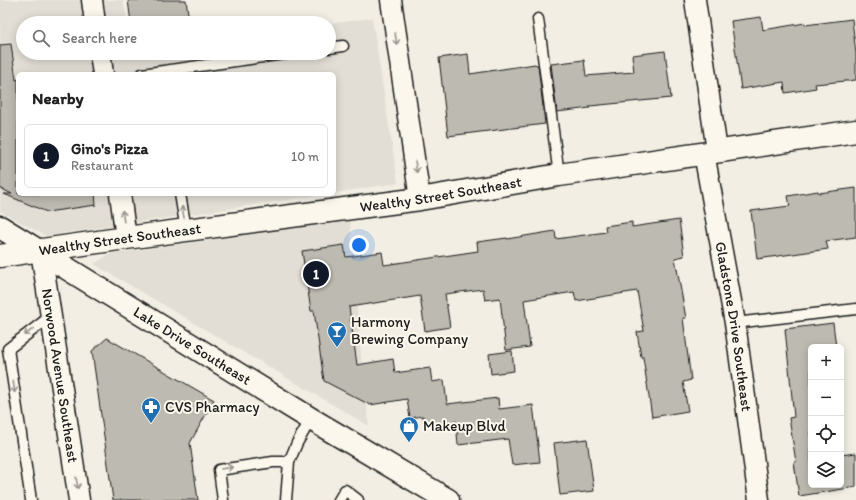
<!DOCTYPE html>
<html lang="en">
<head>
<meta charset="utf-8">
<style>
  :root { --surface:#fff; --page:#f6f6f6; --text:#222; --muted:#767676; --line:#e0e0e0; --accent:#111827 }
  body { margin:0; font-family:Itim,sans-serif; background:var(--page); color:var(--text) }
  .controls { position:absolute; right:12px; bottom:12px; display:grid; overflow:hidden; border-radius:6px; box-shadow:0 2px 10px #0003 }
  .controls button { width:36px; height:36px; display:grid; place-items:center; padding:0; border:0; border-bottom:1px solid var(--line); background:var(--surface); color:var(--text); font:20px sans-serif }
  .you { position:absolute; left:359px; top:245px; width:14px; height:14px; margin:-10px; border:3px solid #fff; border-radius:50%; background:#1a73e8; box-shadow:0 0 0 6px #1a73e833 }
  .badge { display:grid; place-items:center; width:26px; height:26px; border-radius:50%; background:var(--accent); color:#fff; font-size:13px; font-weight:700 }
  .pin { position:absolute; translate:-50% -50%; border:2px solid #fff; box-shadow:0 1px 4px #0006 }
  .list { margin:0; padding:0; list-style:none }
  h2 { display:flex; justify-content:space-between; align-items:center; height:52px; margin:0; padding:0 16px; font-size:17px }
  h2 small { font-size:13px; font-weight:400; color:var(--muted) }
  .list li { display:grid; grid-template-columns:26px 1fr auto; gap:12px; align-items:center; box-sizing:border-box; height:64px; margin:0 8px 8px; padding:0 8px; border:1px solid var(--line); border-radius:6px }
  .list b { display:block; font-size:15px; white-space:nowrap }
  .list p { margin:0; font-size:13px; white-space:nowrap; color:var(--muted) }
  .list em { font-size:13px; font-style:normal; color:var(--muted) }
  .icon { flex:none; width:22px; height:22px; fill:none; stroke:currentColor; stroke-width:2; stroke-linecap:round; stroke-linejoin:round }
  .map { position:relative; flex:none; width:856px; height:500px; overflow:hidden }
  .search { position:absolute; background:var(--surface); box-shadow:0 2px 10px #0003; left:16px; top:16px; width:320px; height:44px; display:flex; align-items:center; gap:10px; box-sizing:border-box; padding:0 14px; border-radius:22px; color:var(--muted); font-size:15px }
  .panel { position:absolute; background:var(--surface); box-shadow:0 2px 10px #0003; left:16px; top:72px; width:320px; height:124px; border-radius:6px }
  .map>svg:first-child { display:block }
  .built { fill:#e2ded5 }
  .building { fill:#bdbab1; stroke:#1c1c1c }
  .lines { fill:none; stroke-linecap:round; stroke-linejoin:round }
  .service-casing { stroke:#1c1c1c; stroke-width:13 }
  .minor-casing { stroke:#1c1c1c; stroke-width:23 }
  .secondary-casing { stroke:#1c1c1c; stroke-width:25 }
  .service { stroke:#fbf7ec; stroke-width:10 }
  .minor { stroke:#fbf7ec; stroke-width:20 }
  .secondary { stroke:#fbf7ec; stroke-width:22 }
  .oneway { stroke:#97948e }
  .labels { text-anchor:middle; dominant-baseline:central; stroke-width:4; stroke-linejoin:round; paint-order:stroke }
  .street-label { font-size:15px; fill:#1c1c1c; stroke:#fbf7ec }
  .poi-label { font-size:15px; fill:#1c1c1c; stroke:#fbf7ec; text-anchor:start }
</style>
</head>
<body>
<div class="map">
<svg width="856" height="500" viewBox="0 0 856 500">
  <rect width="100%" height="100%" fill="#f2eee4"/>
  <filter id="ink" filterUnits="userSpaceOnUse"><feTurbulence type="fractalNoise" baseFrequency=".025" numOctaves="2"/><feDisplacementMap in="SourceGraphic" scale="8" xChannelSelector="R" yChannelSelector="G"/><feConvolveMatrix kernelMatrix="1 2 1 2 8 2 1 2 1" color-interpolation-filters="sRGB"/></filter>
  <g filter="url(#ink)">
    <path class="built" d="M0,0H123L128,23H23V53H329V24L372,18L398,183L334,193V74H18V194H325L46,236L0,211Z
      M350,221L361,357L369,426L94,264L110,254Z"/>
    <path class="building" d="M128,0H186L189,20L167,23H131Z
      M761,17L763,30L805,23V25L852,19L856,54V80L815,84L816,88L785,93L784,82L741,89L731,21Z
      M11,44L16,80L18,79V194H95L96,205L47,212L4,194H12L0,188V45Z
      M665,51L671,98L590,106V108L557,112L551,64L584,60L586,76L634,72L632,55Z
      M468,54L470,74L535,64L536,65H538L545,124L448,136L439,58Z
      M856,188V237L826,241L828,249L757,259L751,211L790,206L788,196L818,191L819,193Z
      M679,220L684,256L675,258L686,318H683L691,380L683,382L688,411L652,417L643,357H641L637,332L644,331L637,291L576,301L574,292L524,300L530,347L506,350L500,298L485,300L483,289L445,294L450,327L425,331L420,296L349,307L357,365L393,359L395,373L430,368L432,382L444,380L447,404L498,398L499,409L533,405L540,462L512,465L508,439L458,445L456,421L424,426L423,416L410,418L407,399L370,405L324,381L314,311H311L302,251L344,245L346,257L382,252L384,265L478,251L477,242L507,238V239L555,231L556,239L606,232L605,226L632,222V227Z
      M833,323L836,347H811V485H841V455L856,453V487L799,496L794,462H796L789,418L794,417L785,329Z
      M107,338L214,400L190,443L198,500H113L92,351Z
      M512,351L514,371L491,374L489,354Z
      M587,439L594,491L560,495L554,443Z"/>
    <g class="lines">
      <g class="service-casing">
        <path id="service" d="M538,19L559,175
          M329,48L343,46
          M142,74L292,53
          M180,194L186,230
          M735,323L856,309
          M31,500L8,349L51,316
          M223,500L219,470L273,462H289
          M286,500L289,462L297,443L311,419
          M339,500L345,490L358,500"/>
      </g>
      <g class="minor-casing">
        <g id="minor">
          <path d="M92,0L95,23"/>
          <path d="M391,0L420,199"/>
          <path d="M695,0L717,151"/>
          <path d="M100,53L103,74"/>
          <path id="s1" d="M704,153L735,323L759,500"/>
          <path d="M120,194L126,238"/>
          <path id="s2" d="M41,251L79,500"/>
        </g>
      </g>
      <g class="secondary-casing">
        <g id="secondary">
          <path id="s3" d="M0,227L311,419L448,500"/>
          <path id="s4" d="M0,256L126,238L420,199L559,175L856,131"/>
        </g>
      </g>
      <use href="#service" class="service"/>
      <use href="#minor" class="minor"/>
      <use href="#secondary" class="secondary"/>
    </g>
    <defs><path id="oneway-shaft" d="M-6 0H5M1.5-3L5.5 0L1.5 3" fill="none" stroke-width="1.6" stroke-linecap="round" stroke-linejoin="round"/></defs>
    <g class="oneway">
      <use href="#oneway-shaft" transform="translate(396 39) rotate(81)"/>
      <use href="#oneway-shaft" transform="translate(416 167) rotate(81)"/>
      <use href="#oneway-shaft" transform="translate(183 212) rotate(-100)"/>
      <use href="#oneway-shaft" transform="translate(123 216) rotate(-98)"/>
      <use href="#oneway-shaft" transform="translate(29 332) rotate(143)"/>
      <use href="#oneway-shaft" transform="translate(14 387) rotate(82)"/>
      <use href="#oneway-shaft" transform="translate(227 468) rotate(-8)"/>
      <use href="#oneway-shaft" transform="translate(77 483) rotate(81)"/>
    </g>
  </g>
  <defs>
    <g id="bar-pin" transform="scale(1)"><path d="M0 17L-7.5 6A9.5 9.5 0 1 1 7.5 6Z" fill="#1f6fb2" stroke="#fbf7ec"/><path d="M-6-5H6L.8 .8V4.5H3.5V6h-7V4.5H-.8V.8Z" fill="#fff"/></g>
    <g id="pharmacy-pin" transform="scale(1)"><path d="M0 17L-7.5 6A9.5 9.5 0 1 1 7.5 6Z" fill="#1f6fb2" stroke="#fbf7ec"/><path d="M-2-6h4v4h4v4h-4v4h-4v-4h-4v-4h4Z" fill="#fff"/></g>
    <g id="shop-pin" transform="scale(1)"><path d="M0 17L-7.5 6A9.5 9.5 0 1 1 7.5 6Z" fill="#1f6fb2" stroke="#fbf7ec"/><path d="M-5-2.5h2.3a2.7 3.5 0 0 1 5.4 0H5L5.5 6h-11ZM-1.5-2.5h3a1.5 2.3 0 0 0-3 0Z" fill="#fff"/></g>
  </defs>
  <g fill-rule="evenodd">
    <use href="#bar-pin" x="337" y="331"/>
    <use href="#pharmacy-pin" x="151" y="407"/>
    <use href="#shop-pin" x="409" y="426"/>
  </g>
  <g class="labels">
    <g class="street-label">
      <text stroke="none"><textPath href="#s4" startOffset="445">Wealthy Street Southeast</textPath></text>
      <text stroke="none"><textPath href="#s4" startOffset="121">Wealthy Street Southeast</textPath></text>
      <text stroke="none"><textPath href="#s1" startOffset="176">Gladstone Drive Southeast</textPath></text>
      <text stroke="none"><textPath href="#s3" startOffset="226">Lake Drive Southeast</textPath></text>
      <text stroke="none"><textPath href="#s2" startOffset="126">Norwood Avenue Southeast</textPath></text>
    </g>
    <g class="poi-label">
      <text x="351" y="322">Harmony<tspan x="351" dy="17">Brewing Company</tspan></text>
      <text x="165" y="407">CVS Pharmacy</text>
      <text x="423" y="426">Makeup Blvd</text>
    </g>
  </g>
</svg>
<div class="controls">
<button>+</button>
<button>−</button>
<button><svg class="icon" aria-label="locate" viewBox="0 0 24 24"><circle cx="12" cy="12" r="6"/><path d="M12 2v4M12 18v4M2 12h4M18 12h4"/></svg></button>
<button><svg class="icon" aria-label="layers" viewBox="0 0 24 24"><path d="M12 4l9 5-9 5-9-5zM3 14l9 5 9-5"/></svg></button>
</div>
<div class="you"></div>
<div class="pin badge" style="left:316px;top:274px">1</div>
<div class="search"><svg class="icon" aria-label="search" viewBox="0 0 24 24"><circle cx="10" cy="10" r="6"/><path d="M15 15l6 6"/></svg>Search here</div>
<section class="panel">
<h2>Nearby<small></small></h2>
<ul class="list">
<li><span class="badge">1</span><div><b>Gino's Pizza</b><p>Restaurant</p></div><em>10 m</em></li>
</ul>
</section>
</div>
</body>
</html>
